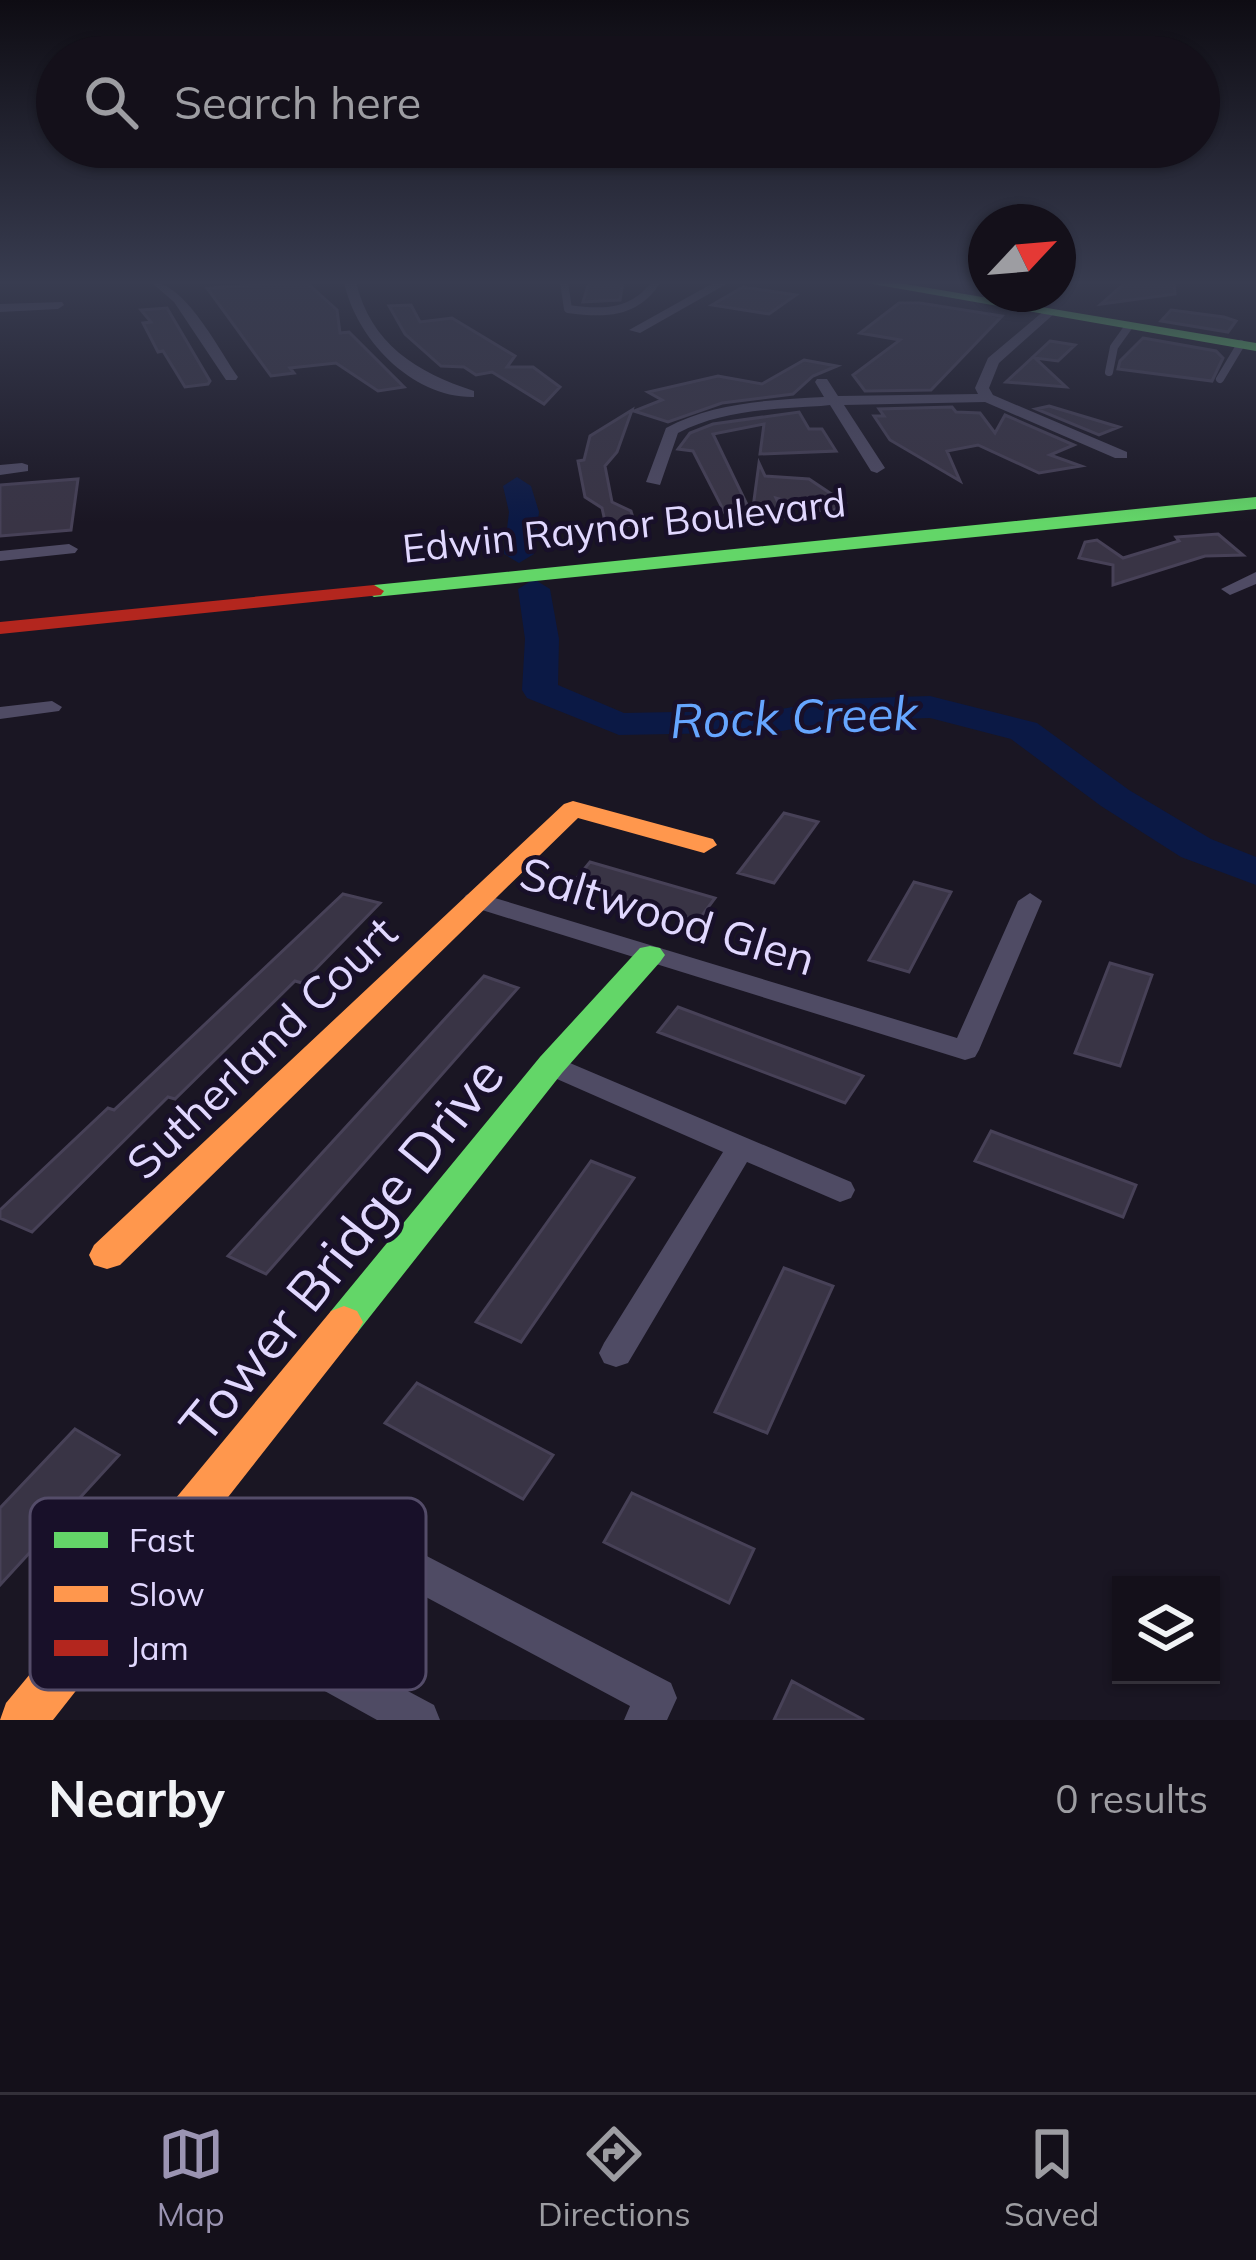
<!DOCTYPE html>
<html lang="en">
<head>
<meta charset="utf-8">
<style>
  :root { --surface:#14101a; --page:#211e27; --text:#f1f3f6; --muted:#9d9da2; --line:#333039; --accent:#9b94b2 }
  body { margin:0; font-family:Mulish,sans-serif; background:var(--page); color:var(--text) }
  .controls { position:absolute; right:36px; bottom:36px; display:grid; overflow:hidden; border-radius:0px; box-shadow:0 3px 9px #0004 }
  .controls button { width:108px; height:108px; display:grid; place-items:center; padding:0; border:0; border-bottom:3px solid var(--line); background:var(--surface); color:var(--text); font:60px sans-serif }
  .compass { position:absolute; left:968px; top:204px; width:108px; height:108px; border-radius:50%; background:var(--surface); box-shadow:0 3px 9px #0004; rotate:64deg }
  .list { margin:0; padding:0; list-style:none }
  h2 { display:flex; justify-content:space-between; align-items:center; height:156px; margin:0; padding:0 48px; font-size:51px }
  h2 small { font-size:39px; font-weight:400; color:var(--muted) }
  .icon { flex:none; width:66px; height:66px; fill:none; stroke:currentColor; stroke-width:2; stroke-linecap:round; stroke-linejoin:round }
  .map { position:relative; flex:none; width:1256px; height:1720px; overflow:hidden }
  .search { position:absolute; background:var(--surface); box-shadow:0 3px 9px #0004; left:36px; right:36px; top:36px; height:132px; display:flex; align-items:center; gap:30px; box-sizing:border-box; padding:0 42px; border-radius:66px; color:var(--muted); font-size:45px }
  .sheet { height:372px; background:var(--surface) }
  nav { display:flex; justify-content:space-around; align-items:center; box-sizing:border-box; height:168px; border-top:3px solid var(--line); background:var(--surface); font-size:33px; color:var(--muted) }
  nav a { display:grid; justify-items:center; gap:6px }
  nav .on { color:var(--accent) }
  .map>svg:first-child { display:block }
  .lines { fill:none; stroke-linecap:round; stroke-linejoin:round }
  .river { fill:#0b1945; fill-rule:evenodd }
  .building { fill:#393445; stroke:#474157; stroke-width:3 }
  .lane { stroke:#4f4b64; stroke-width:8 }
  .street { fill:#4f4b64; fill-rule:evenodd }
  .fast { fill:#63d668; fill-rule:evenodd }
  .slow { fill:#ff974d; fill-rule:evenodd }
  .jam { fill:#b3261e; fill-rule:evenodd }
  .labels { text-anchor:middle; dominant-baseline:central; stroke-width:9; stroke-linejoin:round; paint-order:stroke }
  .far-street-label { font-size:39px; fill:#e1d8ff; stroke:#181029 }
  .street-label { font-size:45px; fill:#e1d8ff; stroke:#181029 }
  .water-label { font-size:48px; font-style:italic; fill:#66a6ff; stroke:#181029 }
  .near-street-label { font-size:54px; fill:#e1d8ff; stroke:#181029 }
  .key { fill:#181029; stroke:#544c69; stroke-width:3 }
  .key-label { font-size:33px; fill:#e1d8ff }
</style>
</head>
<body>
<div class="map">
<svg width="1256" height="1720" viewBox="0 0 1256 1720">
  <rect width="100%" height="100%" fill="#1a1623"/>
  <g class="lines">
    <path class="river" d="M517,477L531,486L539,512L534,554L519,563L504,554L509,512L503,486Z
      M534,579L550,589L559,639L558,685L624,713L776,710L837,699L930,696L1037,723L1129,790L1211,839L1256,857V885L1181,857L1101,806L1011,739L930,718L837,721L776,732L619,735L527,698L522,690L525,639L518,589Z"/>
  </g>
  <path class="building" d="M306,282L337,310L340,333L349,332L404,387L378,391L336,363L290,368L294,373L271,376L207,288Z
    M589,282H623L620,300L583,302Z
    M1126,282H1174L1175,294L1101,304Z
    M743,287L796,295L769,314L712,305Z
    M899,303H920L1002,316L931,390L865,391L853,375L900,340L860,333Z
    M411,305L420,322L452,318L515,356L507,367H533L560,387L544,404L492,372L476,375L464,367L441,366L405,334L389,306Z
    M167,308L210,381L208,384L185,387L163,351L158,352L143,323L151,322L141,310Z
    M1171,310L1224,317L1236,321L1228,332L1161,321Z
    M1143,338L1216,351L1223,358L1212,381L1118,369L1120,361Z
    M1050,341L1075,345L1058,361L1035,358L1066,387L1006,382Z
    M804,360L837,366L813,376L793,394L722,403L668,422L634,411L662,400L648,392L718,376L762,384Z
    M1049,406L1119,427L1099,435L1036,409Z
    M952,407L956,412L980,413L995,433L1005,415L1074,445L1050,455L1081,466L1039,473L978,445L947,451L960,481L890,440L874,416H884L879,409Z
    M632,410L617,452L605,466L612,502L631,511L635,525L606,526L602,508L585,497L578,461L584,460L590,436Z
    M799,412L809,429H822L836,451L760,454L764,424L713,434L752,515L759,463L765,476L809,479L845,503L829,513L776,498L785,518L729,521L693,451L678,449L690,433L713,424Z
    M78,479L71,530L0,536V485Z
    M1218,534L1243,555L1205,556L1113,585V565L1079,558L1085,542L1097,540L1123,558L1179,541L1176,537Z
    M784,813L818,822L774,883L738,873Z
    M590,862L715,898L698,921L572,884Z
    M914,882L951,892L909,972L869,960Z
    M343,894L380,903L302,983L295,981L175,1099L168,1097L32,1232L0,1218V1210L108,1108L114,1110Z
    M1110,963L1152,975L1120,1066L1075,1053Z
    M484,976L518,988L266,1274L228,1256Z
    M678,1007L863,1076L845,1103L658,1032Z
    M991,1131L1136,1185L1123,1217L975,1161Z
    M591,1161L634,1178L521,1342L476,1322Z
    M784,1268L833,1286L767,1433L715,1412Z
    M417,1383L553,1455L523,1499L385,1423Z
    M75,1429L119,1455L0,1585V1508Z
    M632,1493L754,1549L729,1603L604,1542Z
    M792,1681L864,1720H774Z"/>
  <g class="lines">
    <path class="lane" d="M564,282L568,309C603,314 635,314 656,282
      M1109,372L1114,347L1129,326
      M1220,379L1241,344"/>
    <path class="street" d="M151,282C185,282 219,350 238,377L236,380H226L174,302Z
      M344,282H356C371,344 416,372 474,391V397C412,398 356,339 344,282Z
      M715,282H730L640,333L629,330Z
      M62,302L64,305L58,309L0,312V304Z
      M1045,310L1055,313L999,363L989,388L993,395L1127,452V458H1115L985,402L844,405L885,468L877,473L871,471L830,405L821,406C772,409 722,410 678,433L660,485L646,482L666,428C714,402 770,400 824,397L815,382L817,379H827L838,396L978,394L975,388L988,358Z
      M22,463L28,465V471L0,475V465Z
      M69,544L78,549L75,553L0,561V551Z
      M1256,572V584L1230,595L1221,589Z
      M52,701L62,707L59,711L0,719V707Z
      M475,892L957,1038L1018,901L1030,893L1042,901L979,1050L975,1057L965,1060L466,905L463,900L466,895Z
      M551,1055L851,1182L855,1190L851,1198L840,1202L747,1162L628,1363L616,1367L604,1363L599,1353L604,1343L723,1152L541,1072L537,1065L541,1058Z
      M183,1505L322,1574L364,1538L378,1533L392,1538L671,1683L677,1698L667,1720H624L630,1706L381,1573L342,1607L331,1650L434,1705L440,1720H377L294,1674L288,1660L303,1605L170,1534L164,1522L170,1510Z"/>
    <path class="fast" d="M861,282H893L1256,343V351Z
      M1256,497V509L374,597L364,591L374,585Z
      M650,946L660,948L665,955L660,962L562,1073L357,1333L344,1338L331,1333L325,1322L331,1311L540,1057L640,948Z"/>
    <path class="slow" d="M573,801L713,839L717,845L704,853L578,818L120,1265L107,1269L94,1265L89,1255L94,1245L564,804Z
      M344,1306L357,1311L363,1322L357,1333L53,1720H0L6,1703L331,1311Z"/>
    <path class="jam" d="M374,585L384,591L381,595L0,634V622Z"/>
  </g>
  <linearGradient id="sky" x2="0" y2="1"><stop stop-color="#0e0c13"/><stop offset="0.54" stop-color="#383c50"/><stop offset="1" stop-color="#383c50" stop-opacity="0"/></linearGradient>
  <rect width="1256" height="523" fill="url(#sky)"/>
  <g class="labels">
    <g class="far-street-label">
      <text transform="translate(624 525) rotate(-6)">Edwin Raynor Boulevard</text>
    </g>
    <g class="street-label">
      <text transform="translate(668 915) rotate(17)">Saltwood Glen</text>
      <text transform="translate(261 1047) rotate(-44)">Sutherland Court</text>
    </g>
    <g class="water-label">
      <text transform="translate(794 716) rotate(-2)">Rock Creek</text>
    </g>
    <g class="near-street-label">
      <text transform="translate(341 1249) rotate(-51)">Tower Bridge Drive</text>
    </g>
  </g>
  <rect x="30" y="1498" width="396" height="192" rx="18" class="key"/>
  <rect x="54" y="1532" width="54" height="16" fill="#63d668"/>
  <rect x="54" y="1586" width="54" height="16" fill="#ff974d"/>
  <rect x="54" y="1640" width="54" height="16" fill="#b3261e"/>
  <g class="key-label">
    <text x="129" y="1552">Fast</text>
    <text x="129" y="1606">Slow</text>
    <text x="129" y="1660">Jam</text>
  </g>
</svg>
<div class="controls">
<button><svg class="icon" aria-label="layers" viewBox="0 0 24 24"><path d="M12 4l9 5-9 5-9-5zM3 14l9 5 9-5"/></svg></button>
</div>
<svg class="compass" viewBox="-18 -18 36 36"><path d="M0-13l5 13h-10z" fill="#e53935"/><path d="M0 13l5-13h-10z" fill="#9d9da2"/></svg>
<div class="search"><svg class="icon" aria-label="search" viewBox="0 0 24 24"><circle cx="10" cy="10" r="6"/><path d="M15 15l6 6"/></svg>Search here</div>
</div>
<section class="sheet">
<h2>Nearby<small>0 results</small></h2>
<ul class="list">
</ul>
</section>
<nav>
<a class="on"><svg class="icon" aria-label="map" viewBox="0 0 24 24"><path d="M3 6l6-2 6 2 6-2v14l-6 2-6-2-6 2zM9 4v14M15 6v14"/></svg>Map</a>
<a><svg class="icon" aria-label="directions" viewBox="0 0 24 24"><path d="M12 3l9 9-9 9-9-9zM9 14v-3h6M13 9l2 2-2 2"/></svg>Directions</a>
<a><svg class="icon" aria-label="saved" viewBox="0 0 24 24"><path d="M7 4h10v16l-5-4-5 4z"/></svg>Saved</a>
</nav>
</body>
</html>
